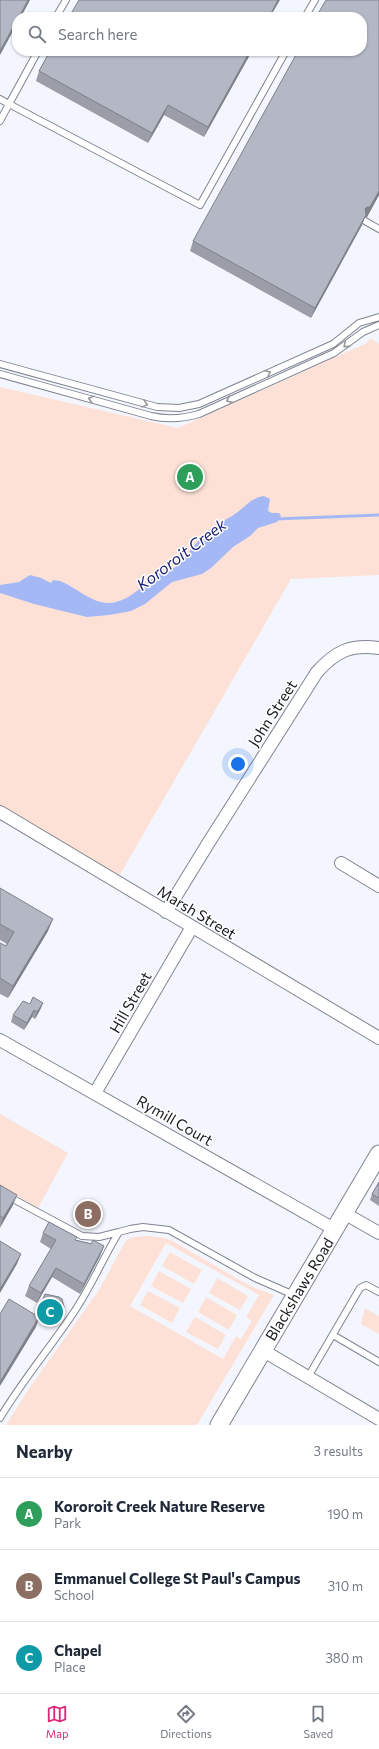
<!DOCTYPE html>
<html lang="en">
<head>
<meta charset="utf-8">
<style>
  :root { --surface:#fff; --page:#f2f2f3; --text:#1f2937; --muted:#747a83; --line:#e0e1e3; --accent:#db2777 }
  body { margin:0; font-family:Commissioner,sans-serif; background:var(--page); color:var(--text) }
  .you { position:absolute; left:238px; top:764px; width:14px; height:14px; margin:-10px; border:3px solid #fff; border-radius:50%; background:#1a73e8; box-shadow:0 0 0 6px #1a73e833 }
  .badge { display:grid; place-items:center; width:26px; height:26px; border-radius:50%; background:var(--accent); color:#fff; font-size:13px; font-weight:700 }
  .pin { position:absolute; translate:-50% -50%; border:2px solid #fff; box-shadow:0 1px 4px #0006 }
  .list { margin:0; padding:0; list-style:none }
  h2 { display:flex; justify-content:space-between; align-items:center; height:52px; margin:0; padding:0 16px; font-size:17px }
  h2 small { font-size:13px; font-weight:400; color:var(--muted) }
  .list li { display:grid; grid-template-columns:26px 1fr auto; gap:12px; align-items:center; box-sizing:border-box; height:72px; padding:0 16px; border-top:1px solid var(--line) }
  .list b { display:block; font-size:15px; white-space:nowrap }
  .list p { margin:0; font-size:13px; white-space:nowrap; color:var(--muted) }
  .list em { font-size:13px; font-style:normal; color:var(--muted) }
  .icon { flex:none; width:22px; height:22px; fill:none; stroke:currentColor; stroke-width:2; stroke-linecap:round; stroke-linejoin:round }
  .map { position:relative; flex:none; width:379px; height:1425px; overflow:hidden }
  .search { position:absolute; background:var(--surface); box-shadow:0 1px 3px #0004; left:12px; right:12px; top:12px; height:44px; display:flex; align-items:center; gap:10px; box-sizing:border-box; padding:0 14px; border-radius:16px; color:var(--muted); font-size:15px }
  .sheet { height:268px; background:var(--surface) }
  nav { display:flex; justify-content:space-around; align-items:center; box-sizing:border-box; height:56px; border-top:1px solid var(--line); background:var(--surface); font-size:11px; color:var(--muted) }
  nav a { display:grid; justify-items:center; gap:2px }
  nav .on { color:var(--accent) }
  .map>svg:first-child { display:block }
  .green { fill:#fde1d6; fill-rule:evenodd }
  .water { fill:#a5b8f6 }
  .lines { fill:none; stroke-linecap:round; stroke-linejoin:round }
  .stream { stroke:#a5b8f6; stroke-width:3 }
  .service-casing { stroke:#808591; stroke-width:8 }
  .minor-casing { stroke:#808591; stroke-width:14 }
  .secondary-casing { stroke:#808591; stroke-width:19 }
  .service { stroke:#fff; stroke-width:6 }
  .minor { stroke:#fff; stroke-width:12 }
  .secondary { stroke:#fff; stroke-width:17 }
  .wall { fill:#9b9ea9 }
  .shaded-wall { fill:#7e818a }
  .building { fill:#b4b8c5; stroke:#7e818a }
  .oneway { stroke:#98989a }
  .labels { text-anchor:middle; dominant-baseline:central; stroke-width:3; stroke-linejoin:round; paint-order:stroke }
  .street-label { font-size:15px; fill:#191b1f; stroke:#fff }
  .water-label { font-size:16px; font-style:italic; fill:#192076; stroke:#fff }
</style>
</head>
<body>
<div class="map">
<svg width="379" height="1425" viewBox="0 0 379 1425">
  <rect width="100%" height="100%" fill="#f3f6fe"/>
  <path class="green" d="M370,338L379,344V575L291,579L118,878L0,808V387L178,428L367,343Z
    M0,1114L68,1153L38,1208L0,1186Z
    M147,1236L160,1237L171,1240L250,1286L274,1295L197,1425H6L30,1387L99,1290L125,1242C130,1236 139,1237 147,1236ZM166,1243L259,1295L246,1317L252,1321L241,1339L236,1336L223,1359L130,1306Z
    M170,1252L202,1270L194,1284L162,1266Z
    M159,1271L191,1289L183,1303L151,1286Z
    M217,1278L248,1296L240,1310L209,1293Z
    M148,1291L180,1308L172,1323L140,1305Z
    M206,1297L237,1315L229,1330L198,1312Z
    M365,1308L379,1316V1334L361,1324Z
    M195,1317L226,1335L218,1349L186,1332Z"/>
  <path class="water" d="M264,496L270,499L268,511L272,513H279L281,516L277,522L258,528L250,536L233,547L211,568L202,574L172,582L145,604L131,611L109,615L87,617L34,604L0,593V585L19,582L30,575L41,578L51,583L53,580L60,581C76,587 92,604 110,603C132,601 144,582 162,572C167,569 173,570 178,565C189,554 195,542 208,531C217,523 229,519 239,511C248,504 252,498 264,496Z"/>
  <g class="lines">
    <path class="stream" d="M275,519L379,515"/>
    <g class="service-casing">
      <path id="service" d="M56,17L66,0
        M305,17L315,0
        M38,51L9,104L200,205L286,51
        M0,99L9,104L0,121
        M365,221L379,229
        M0,364L157,407L179,408L199,404L333,344L359,323L379,317
        M0,374L151,416C168,420 182,419 199,414L334,353L363,332L379,325
        M0,1192L82,1236L99,1237L119,1232
        M333,1335L379,1362
        M308,1377L360,1288L366,1285L379,1292
        M0,1418C22,1381 50,1348 74,1312C91,1287 103,1258 119,1232L130,1229L143,1227L169,1230L255,1278L294,1295"/>
    </g>
    <g class="minor-casing">
      <path id="minor" d="M0,812L379,1038
        M341,863L379,886
        M166,912L209,842L317,672C336,651 351,644 379,648
        M0,1040L334,1229
        M95,1093L192,927
        M344,1213L379,1233
        M262,1350L379,1419"/>
    </g>
    <g class="secondary-casing">
      <path id="secondary" d="M219,1425L379,1154"/>
    </g>
    <use href="#service" class="service"/>
    <use href="#minor" class="minor"/>
    <use href="#secondary" class="secondary"/>
  </g>
  <path class="wall" d="M379,0V195L367,217H365L362,225L311,318L190,251L193,241Z
    M50,51H252L204,137L164,115L148,143L36,81L39,71Z
    M0,888L48,931L8,998L0,994V943L6,946L7,944L0,940Z
    M43,1003L40,1010L35,1019L32,1017L24,1030L11,1022L13,1015L30,1004Z
    M379,1182V1206L370,1200L372,1194Z
    M0,1185L13,1205L0,1228Z
    M43,1233L104,1246L100,1256L80,1294L52,1277L37,1303L25,1296L29,1286L51,1249L40,1242Z
    M45,1294L59,1320L53,1324L39,1322V1319L36,1327L39,1317V1311Z"/>
  <path class="shaded-wall" d="M28,0H30L21,17H19Z
    M278,0H280L270,17H269Z
    M17,20V24L0,55V51Z
    M250,51H252L204,137L208,127Z
    M168,105L164,115L148,143L152,133Z
    M379,191V195L367,217H365L362,225L311,318L315,308L365,209Z
    M53,919L48,931L8,998L13,986Z
    M43,1003L40,1010L35,1019L37,1012Z
    M34,1010L32,1017L24,1030L27,1023Z
    M17,1195L13,1205L0,1227L3,1218Z
    M104,1246L100,1256L80,1294L84,1284Z
    M21,1254L17,1264L0,1293V1289Z
    M56,1268L52,1277L37,1303L41,1293Z
    M64,1307L59,1320L53,1324L55,1317Z
    M39,1317L36,1327L0,1386V1382Z"/>
  <path class="building" d="M0,0H28L19,17H17V20L0,51Z
    M79,0H278L269,17H69Z
    M326,0H379V191L370,207H367L365,209L366,215L315,308L193,241L298,51H362V17H316Z
    M50,51H250L208,127L168,105L152,133L39,71Z
    M0,888L53,919L13,986L0,978V943L6,946L14,932L0,924Z
    M33,997L43,1003L37,1012L34,1010L27,1023L13,1015L23,1001L30,1004Z
    M379,1182V1198L372,1194Z
    M0,1185L17,1195L3,1218L0,1216Z
    M49,1222L77,1237L75,1240L91,1244L93,1240L104,1246L84,1284L56,1268L41,1293L29,1286L56,1240L43,1233Z
    M0,1241L21,1254L0,1289Z
    M45,1294L59,1297L62,1299L64,1307L61,1314L55,1317L41,1315V1304Z
    M9,1299L39,1317L0,1382V1314Z"/>
  <defs><path id="oneway-chevron" d="M-2-3.5L2.5 0L-2 3.5" fill="none" stroke-width="1.6" stroke-linecap="round" stroke-linejoin="round"/></defs>
  <g class="oneway">
    <use href="#oneway-chevron" transform="translate(346 345) rotate(139)"/>
    <use href="#oneway-chevron" transform="translate(268 373) rotate(-24)"/>
    <use href="#oneway-chevron" transform="translate(91 399) rotate(-164)"/>
    <use href="#oneway-chevron" transform="translate(229 400) rotate(156)"/>
    <use href="#oneway-chevron" transform="translate(145 404) rotate(15)"/>
  </g>
  <g class="labels">
    <g class="street-label">
      <text transform="translate(272 713) rotate(-57)">John Street</text>
      <text transform="translate(197 912) rotate(31)">Marsh Street</text>
      <text transform="translate(130 1002) rotate(-60)">Hill Street</text>
      <text transform="translate(175 1120) rotate(30)">Rymill Court</text>
      <text transform="translate(299 1289) rotate(-59)">Blackshaws Road</text>
    </g>
    <g class="water-label">
      <text transform="translate(181 554) rotate(-37)">Kororoit Creek</text>
    </g>
  </g>
</svg>
<div class="you"></div>
<div class="pin badge" style="left:190px;top:477px;background:#2e9e5b">A</div>
<div class="pin badge" style="left:88px;top:1214px;background:#8d6e63">B</div>
<div class="pin badge" style="left:50px;top:1312px;background:#0f9aa8">C</div>
<div class="search"><svg class="icon" aria-label="search" viewBox="0 0 24 24"><circle cx="10" cy="10" r="6"/><path d="M15 15l6 6"/></svg>Search here</div>
</div>
<section class="sheet">
<h2>Nearby<small>3 results</small></h2>
<ul class="list">
<li><span class="badge" style="background:#2e9e5b">A</span><div><b>Kororoit Creek Nature Reserve</b><p>Park</p></div><em>190 m</em></li>
<li><span class="badge" style="background:#8d6e63">B</span><div><b>Emmanuel College St Paul's Campus</b><p>School</p></div><em>310 m</em></li>
<li><span class="badge" style="background:#0f9aa8">C</span><div><b>Chapel</b><p>Place</p></div><em>380 m</em></li>
</ul>
</section>
<nav>
<a class="on"><svg class="icon" aria-label="map" viewBox="0 0 24 24"><path d="M3 6l6-2 6 2 6-2v14l-6 2-6-2-6 2zM9 4v14M15 6v14"/></svg>Map</a>
<a><svg class="icon" aria-label="directions" viewBox="0 0 24 24"><path d="M12 3l9 9-9 9-9-9zM9 14v-3h6M13 9l2 2-2 2"/></svg>Directions</a>
<a><svg class="icon" aria-label="saved" viewBox="0 0 24 24"><path d="M7 4h10v16l-5-4-5 4z"/></svg>Saved</a>
</nav>
</body>
</html>
